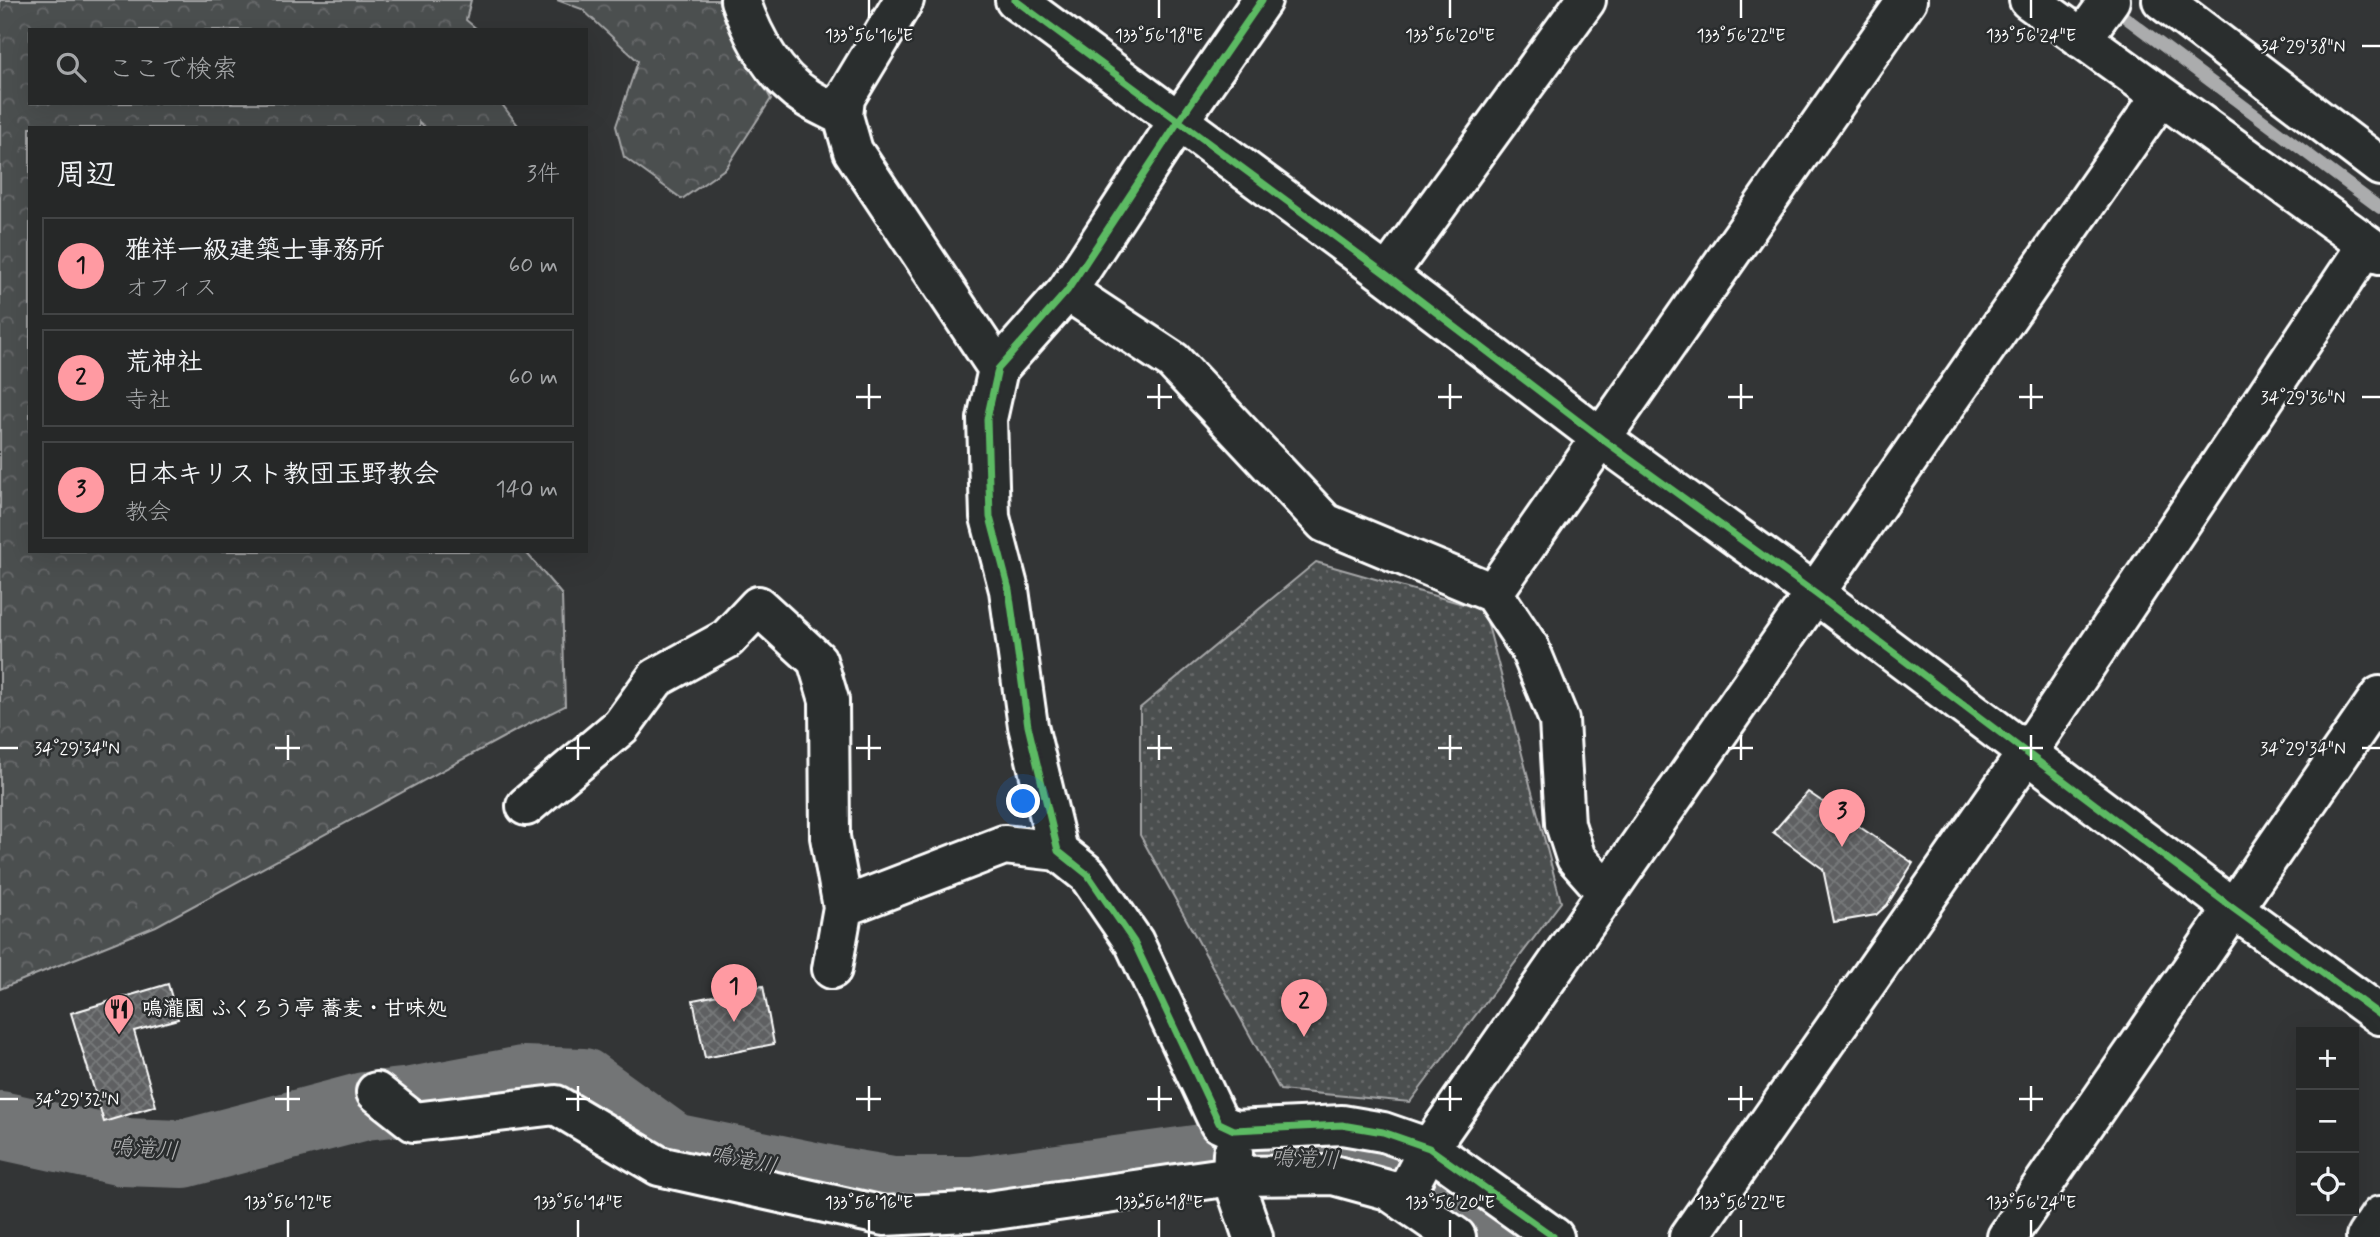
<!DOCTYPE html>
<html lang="ja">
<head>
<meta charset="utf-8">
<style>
  :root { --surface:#262828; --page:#323434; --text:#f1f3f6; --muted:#a4a6a8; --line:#424445; --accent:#ff9aa2 }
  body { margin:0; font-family:Mynerve,"Klee One",sans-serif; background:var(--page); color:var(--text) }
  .controls { position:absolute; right:21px; bottom:21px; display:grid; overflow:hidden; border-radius:0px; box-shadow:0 7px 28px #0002 }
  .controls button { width:63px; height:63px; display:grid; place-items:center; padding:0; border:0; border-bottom:2px solid var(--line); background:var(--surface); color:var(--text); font:35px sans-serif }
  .you { position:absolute; left:1024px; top:802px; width:24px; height:24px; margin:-18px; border:5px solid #fff; border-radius:50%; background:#1a73e8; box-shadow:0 0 0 10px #1a73e833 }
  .badge { display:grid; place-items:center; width:46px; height:46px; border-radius:50%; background:var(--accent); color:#111; font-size:23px; font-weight:700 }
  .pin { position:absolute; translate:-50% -58px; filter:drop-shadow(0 2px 4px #0008) }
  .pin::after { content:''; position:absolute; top:37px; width:24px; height:21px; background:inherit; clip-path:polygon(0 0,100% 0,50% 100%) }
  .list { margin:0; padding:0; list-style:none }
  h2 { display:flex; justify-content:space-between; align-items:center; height:91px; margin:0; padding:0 28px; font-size:30px }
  h2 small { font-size:23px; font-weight:400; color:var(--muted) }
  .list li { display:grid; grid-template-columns:46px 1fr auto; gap:21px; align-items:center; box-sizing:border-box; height:98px; margin:0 14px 14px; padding:0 14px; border:2px solid var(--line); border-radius:0px }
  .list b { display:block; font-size:26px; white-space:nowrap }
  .list p { margin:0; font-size:23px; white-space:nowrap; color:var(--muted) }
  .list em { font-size:23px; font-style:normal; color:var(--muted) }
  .icon { flex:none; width:38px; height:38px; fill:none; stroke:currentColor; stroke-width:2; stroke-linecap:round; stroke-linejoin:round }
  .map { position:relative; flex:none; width:2380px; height:1237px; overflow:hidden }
  .search { position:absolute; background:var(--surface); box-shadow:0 7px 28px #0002; left:28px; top:28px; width:560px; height:77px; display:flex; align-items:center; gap:18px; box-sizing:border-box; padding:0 24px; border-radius:0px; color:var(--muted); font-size:26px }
  .panel { position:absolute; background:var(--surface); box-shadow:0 7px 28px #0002; left:28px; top:126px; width:560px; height:427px; border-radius:0px }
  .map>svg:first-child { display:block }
  .green { fill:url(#green-dots); stroke:#a6a7a8; stroke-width:2 }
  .forest { fill:url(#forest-crowns); stroke:#a6a7a8; stroke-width:2 }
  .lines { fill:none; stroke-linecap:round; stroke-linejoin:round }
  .stream { stroke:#abacad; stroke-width:12 }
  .river { stroke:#737576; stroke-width:68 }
  .building { fill:url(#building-cross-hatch); stroke:#fff; stroke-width:2 }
  .minor-casing { stroke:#fff; stroke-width:44 }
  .highway-casing { stroke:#fff; stroke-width:44 }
  .minor { stroke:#2a2d2e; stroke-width:38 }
  .highway { stroke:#2a2d2e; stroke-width:38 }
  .cycleway-casing { stroke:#2a2d2e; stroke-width:11 }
  .cycleway { stroke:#5cba63; stroke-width:7 }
  .ticks { fill:none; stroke:#fff; stroke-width:2.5 }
  .labels { text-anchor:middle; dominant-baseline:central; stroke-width:5; stroke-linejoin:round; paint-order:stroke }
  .poi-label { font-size:21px; font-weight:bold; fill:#fff; stroke:#2a2d2e; text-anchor:start }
  .water-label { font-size:23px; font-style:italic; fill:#b2b3b4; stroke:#2a2d2e }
  .ticks-label { font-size:18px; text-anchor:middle; fill:#fff; stroke:#2a2d2e; stroke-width:5; stroke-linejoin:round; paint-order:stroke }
</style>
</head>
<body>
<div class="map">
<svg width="2380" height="1237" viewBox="0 0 2380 1237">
  <defs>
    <pattern id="green-dots" width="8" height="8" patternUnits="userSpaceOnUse" patternTransform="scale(1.75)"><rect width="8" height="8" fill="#4c4f50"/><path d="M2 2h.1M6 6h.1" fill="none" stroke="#67696a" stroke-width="1.8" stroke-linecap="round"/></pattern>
    <pattern id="forest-crowns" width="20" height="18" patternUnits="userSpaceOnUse" patternTransform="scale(1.75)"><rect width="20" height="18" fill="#4c4f50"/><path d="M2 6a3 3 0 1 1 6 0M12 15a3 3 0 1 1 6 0" fill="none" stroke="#67696a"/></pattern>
    <pattern id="building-cross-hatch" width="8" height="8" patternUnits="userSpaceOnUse" patternTransform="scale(1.75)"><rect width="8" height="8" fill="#5f6162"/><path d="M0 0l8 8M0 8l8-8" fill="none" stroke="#77797a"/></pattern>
  </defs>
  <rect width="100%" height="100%" fill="#333536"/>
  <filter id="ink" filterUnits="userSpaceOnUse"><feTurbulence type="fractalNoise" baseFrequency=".0143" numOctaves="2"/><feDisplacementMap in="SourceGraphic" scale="14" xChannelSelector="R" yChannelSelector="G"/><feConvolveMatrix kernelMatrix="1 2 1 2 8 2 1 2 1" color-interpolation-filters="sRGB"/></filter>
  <g filter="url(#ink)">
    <path class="green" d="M1316,562L1484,610L1561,902L1410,1102L1280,1090L1140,835V708Z"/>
    <path class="forest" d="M0,0H471L466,20L478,30H30V103H501L520,128H426L419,122V128H30V551H525L562,595L565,706L513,732L156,926L0,989Z
      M557,0H718L771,99L726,168L682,199L624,157L616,126L638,61L582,9Z"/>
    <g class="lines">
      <path class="stream" d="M2110,6L2380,208"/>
      <path class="river" d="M0,1125L123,1152L183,1154L365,1106L412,1101L523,1080L583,1082L673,1147L838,1181L893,1190H972L1210,1157L1330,1158L1361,1161L1392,1172L1441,1200L1494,1237"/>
    </g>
    <path class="building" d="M1808,792L1913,863L1887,905L1876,915L1834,922L1823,869L1773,832Z
      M168,984L178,1019L134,1031L156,1106L104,1122L71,1013Z
      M763,986L774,1044L705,1058L693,1000Z"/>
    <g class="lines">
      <g class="minor-casing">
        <path id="minor" d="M740,0C753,38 773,76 808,98C819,105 831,110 843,116
          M904,0L845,98L843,116L853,151L998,369
          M1015,0L1387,275L1602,439L1816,594L2234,909L2380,1015
          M1262,0L1178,122L1067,291L998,369L987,419L990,517L1009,590L1028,726L1058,851L1088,875L1134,942L1219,1123L1234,1130L1342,1125L1383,1132L1429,1148L1554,1237
          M2029,0L2380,254
          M2162,0L2380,166
          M2082,39L2110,0
          M1387,275L1586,0
          M1067,291L1173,361L1325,523L1493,593L1529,647L1559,720L1565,824L1576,858L1607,893
          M1493,593L1907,0
          M526,806L621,726L656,678L727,639L758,606L817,660L829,700L830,837L843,907L832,969
          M843,907L1004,845L1058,851
          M376,1092L414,1122L556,1105L659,1166L884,1216L988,1211L1232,1176L1333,1175L1388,1190L1456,1237
          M1233,1153L1232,1176L1253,1237
          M1402,1199L1429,1148L2161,96
          M1689,1237L2027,753L2367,245
          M2007,1237L2380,696"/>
      </g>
      <g class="highway-casing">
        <path id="highway" d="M2366,1237L2380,1216"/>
      </g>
      <use href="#minor" class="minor"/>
      <use href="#highway" class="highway"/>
      <g class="cycleway-casing">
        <path id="cycleway" d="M1015,0L1387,275L1602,439L1816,594L2234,909L2380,1015
          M1262,0L1178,122L1067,291L998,369L987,419L990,517L1009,590L1028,726L1058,851L1088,875L1134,942L1219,1123L1234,1130L1342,1125L1383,1132L1429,1148L1554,1237"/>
      </g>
      <use href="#cycleway" class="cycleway"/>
    </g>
  </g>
  <path class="ticks" d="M869,0V18M1159,0V18M1450,0V18M1741,0V18M2031,0V18M2362,46H2380M869,384V409M1159,384V409M1450,384V409M1741,384V409M2031,384V409M856,397H881M1147,397H1172M1438,397H1462M1728,397H1753M2019,397H2043M2362,397H2380M288,735V760M578,735V760M869,735V760M1159,735V760M1450,735V760M1741,735V760M2031,735V760M0,748H18M275,748H300M566,748H590M856,748H881M1147,748H1172M1438,748H1462M1728,748H1753M2019,748H2043M2362,748H2380M288,1086V1111M578,1086V1111M869,1086V1111M1159,1086V1111M1450,1086V1111M1741,1086V1111M2031,1086V1111M0,1099H18M275,1099H300M566,1099H590M856,1099H881M1147,1099H1172M1438,1099H1462M1728,1099H1753M2019,1099H2043M288,1220V1237M578,1220V1237M869,1220V1237M1159,1220V1237M1450,1220V1237M1741,1220V1237M2031,1220V1237"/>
  <defs>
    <g id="restaurant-pin" transform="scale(1.575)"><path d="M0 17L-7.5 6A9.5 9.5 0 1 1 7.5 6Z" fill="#ff9aa2" stroke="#2a2d2e"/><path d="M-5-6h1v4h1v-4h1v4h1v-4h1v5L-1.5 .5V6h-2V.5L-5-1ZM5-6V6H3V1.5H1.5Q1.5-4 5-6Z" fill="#111"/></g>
  </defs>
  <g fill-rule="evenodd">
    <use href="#restaurant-pin" x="119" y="1009"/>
  </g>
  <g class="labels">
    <g class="poi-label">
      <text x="142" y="1009">鳴瀧園 ふくろう亭 蕎麦・甘味処</text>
    </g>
    <g class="water-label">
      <text transform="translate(144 1150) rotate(4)">鳴滝川</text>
      <text transform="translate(1305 1160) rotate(3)">鳴滝川</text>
      <text transform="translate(743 1161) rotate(12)">鳴滝川</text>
    </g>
  </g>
  <g class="ticks-label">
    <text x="869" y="41">133°56'16"E</text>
    <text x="1159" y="41">133°56'18"E</text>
    <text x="1450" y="41">133°56'20"E</text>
    <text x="1741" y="41">133°56'22"E</text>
    <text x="2031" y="41">133°56'24"E</text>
    <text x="2303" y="52">34°29'38"N</text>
    <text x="2303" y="403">34°29'36"N</text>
    <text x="77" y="754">34°29'34"N</text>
    <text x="2303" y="754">34°29'34"N</text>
    <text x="77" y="1105">34°29'32"N</text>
    <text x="288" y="1208">133°56'12"E</text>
    <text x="578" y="1208">133°56'14"E</text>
    <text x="869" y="1208">133°56'16"E</text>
    <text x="1159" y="1208">133°56'18"E</text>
    <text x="1450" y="1208">133°56'20"E</text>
    <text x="1741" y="1208">133°56'22"E</text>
    <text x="2031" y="1208">133°56'24"E</text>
  </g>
</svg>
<div class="controls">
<button>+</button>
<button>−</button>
<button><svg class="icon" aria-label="locate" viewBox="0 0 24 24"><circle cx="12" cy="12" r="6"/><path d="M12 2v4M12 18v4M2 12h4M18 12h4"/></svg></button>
</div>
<div class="you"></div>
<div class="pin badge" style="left:734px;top:1022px">1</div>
<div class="pin badge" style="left:1304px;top:1037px">2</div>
<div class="pin badge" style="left:1842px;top:847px">3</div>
<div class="search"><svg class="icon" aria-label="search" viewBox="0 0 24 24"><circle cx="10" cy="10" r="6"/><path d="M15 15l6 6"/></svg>ここで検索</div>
<section class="panel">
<h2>周辺<small>3件</small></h2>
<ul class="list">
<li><span class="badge">1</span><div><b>雅祥一級建築士事務所</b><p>オフィス</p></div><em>60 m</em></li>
<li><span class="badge">2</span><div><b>荒神社</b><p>寺社</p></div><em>60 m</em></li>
<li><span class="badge">3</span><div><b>日本キリスト教団玉野教会</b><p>教会</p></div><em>140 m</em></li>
</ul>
</section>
</div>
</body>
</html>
